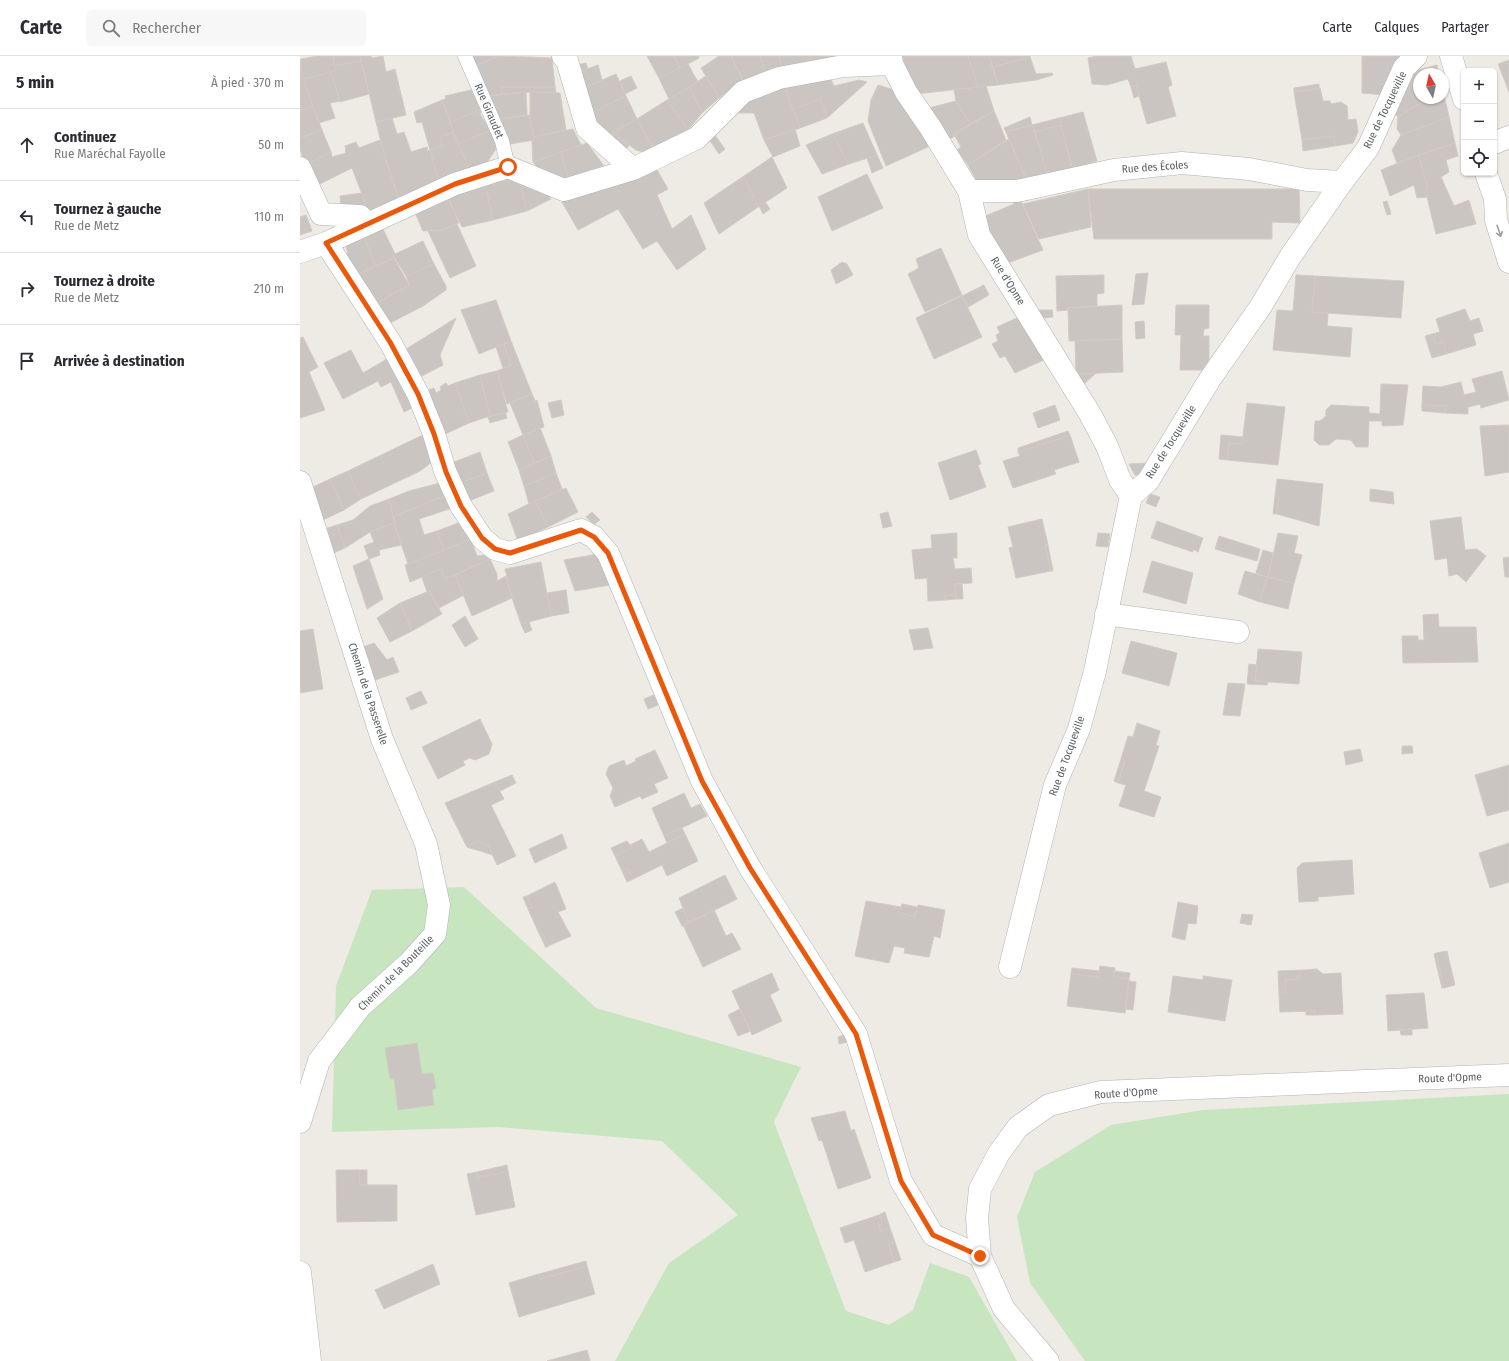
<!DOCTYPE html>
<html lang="fr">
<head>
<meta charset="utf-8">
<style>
  :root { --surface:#fff; --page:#f7f7f7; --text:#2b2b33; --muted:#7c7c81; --line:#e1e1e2 }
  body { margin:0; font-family:"Fira Sans Condensed",sans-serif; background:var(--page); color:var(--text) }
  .controls { position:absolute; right:12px; top:12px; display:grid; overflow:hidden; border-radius:6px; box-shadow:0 1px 3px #0004 }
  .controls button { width:36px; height:36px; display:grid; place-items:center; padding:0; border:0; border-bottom:1px solid var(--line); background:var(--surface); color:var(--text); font:20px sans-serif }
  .compass { position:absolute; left:1113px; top:12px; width:36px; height:36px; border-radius:50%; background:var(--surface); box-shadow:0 1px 3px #0004; rotate:351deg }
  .stop { position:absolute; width:12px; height:12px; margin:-9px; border:3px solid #ea580c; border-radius:50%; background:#fff }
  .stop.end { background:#ea580c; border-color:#fff; box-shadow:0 1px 4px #0008 }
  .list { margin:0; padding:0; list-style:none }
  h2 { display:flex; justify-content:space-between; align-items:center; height:52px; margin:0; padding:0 16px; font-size:17px }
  h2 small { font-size:13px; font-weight:400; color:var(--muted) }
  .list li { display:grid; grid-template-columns:26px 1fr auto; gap:12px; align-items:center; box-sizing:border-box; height:72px; padding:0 16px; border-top:1px solid var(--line) }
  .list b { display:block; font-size:15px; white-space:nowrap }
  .list p { margin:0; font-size:13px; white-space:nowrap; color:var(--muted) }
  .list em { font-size:13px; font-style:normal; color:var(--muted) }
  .icon { flex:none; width:22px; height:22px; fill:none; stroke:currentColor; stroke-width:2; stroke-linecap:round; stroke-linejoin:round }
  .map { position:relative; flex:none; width:1209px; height:1305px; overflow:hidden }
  header { display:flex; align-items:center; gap:24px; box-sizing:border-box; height:56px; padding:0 20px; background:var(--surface); border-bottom:1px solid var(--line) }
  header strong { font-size:19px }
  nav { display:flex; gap:22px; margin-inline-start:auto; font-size:14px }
  .search { width:280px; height:36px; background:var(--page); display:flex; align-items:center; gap:10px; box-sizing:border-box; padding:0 14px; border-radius:6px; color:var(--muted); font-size:15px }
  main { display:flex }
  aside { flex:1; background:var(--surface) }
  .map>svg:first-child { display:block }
  .green { fill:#c7e6c0 }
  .building { fill:#cac5c1; stroke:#d3cbc2 }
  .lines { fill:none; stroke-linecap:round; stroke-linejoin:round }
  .service-casing { stroke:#afb3b6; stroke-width:15 }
  .minor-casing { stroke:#afb3b6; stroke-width:23 }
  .secondary-casing { stroke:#b0b5b9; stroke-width:23 }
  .service { stroke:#fff; stroke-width:14 }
  .minor { stroke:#fff; stroke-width:22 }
  .secondary { stroke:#fff; stroke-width:22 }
  .oneway { stroke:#9da0a2 }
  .route { stroke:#ea580c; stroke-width:5 }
  .labels { text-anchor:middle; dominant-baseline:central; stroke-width:3; stroke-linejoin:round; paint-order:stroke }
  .street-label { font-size:11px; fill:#5c6164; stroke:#fff }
</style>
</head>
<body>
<header>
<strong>Carte</strong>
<div class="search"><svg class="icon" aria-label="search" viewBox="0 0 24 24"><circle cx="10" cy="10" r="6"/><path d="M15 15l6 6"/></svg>Rechercher</div>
<nav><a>Carte</a><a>Calques</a><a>Partager</a></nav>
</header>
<main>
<aside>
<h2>5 min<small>À pied · 370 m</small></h2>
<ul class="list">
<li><svg class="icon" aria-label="ahead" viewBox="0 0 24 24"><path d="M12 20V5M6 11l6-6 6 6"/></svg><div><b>Continuez</b><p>Rue Maréchal Fayolle</p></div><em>50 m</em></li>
<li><svg class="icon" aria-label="left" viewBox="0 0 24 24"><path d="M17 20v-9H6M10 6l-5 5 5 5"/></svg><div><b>Tournez à gauche</b><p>Rue de Metz</p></div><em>110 m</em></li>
<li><svg class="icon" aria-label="right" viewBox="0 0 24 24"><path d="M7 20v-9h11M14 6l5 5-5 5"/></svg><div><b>Tournez à droite</b><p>Rue de Metz</p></div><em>210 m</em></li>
<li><svg class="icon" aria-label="arrive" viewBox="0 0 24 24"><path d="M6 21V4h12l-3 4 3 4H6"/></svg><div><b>Arrivée à destination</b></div></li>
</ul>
</aside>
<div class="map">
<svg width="1209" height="1305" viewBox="0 0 1209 1305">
  <rect width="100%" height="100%" fill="#eeeae4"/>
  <path class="green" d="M164,831L296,952L501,1011L474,1066L546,1255L589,1269L613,1254L630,1207L669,1221L717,1305H315L369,1207L438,1159L362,1085L199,1071L32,1076L36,930L72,834Z
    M1209,1038V1305H785L730,1227L717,1161L735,1116L811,1069L903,1054Z"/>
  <path class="building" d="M17,0H33L35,15L3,23L1,3Z
    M33,0H60L61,5L34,10Z
    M60,0H71L72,2L83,0L86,16L95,13L106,59L76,66Z
    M170,0H198L175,10Z
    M198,0L252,2L255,31H201L203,38L188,40L175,10Z
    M347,0H374L380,12L359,22Z
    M374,0H399V2L380,12Z
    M419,0H431L443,24L419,42L401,12Z
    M431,0H460L466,17L443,24Z
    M460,0H479L482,15L466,17Z
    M479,0H510L512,8L482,15Z
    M510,0H540L512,8Z
    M602,0H668L678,31L616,38L611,30Z
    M668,0H689L698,29L678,31Z
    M689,0H730V1L693,11Z
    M797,0H831L835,13L866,6L872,29L868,31L876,60L847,68L836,29L831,31L828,23L807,29L792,28L788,2Z
    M1062,0H1099L1086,39L1062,37Z
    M730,1L736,18L752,17L753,19L736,24L698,29L693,11Z
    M0,3L3,23L13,50L0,55Z
    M1209,4V36L1198,8Z
    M61,5L69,38L40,46L31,16L35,15L34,10Z
    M286,7L288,13L279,16L277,9Z
    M388,8L398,26L369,43L359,22Z
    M298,9L302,24L284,32L279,16Z
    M1137,9L1139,18H1119V42H1129L1098,61L1095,58L1114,15Z
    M31,16L40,45L30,47L35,62L19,67L3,23Z
    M316,18L326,40L289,58L284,32Z
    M529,19L534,30L559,24L567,26L527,62L520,43L493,53L484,29Z
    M331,20L337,32L325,38L320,25Z
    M406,20L419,42L402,57L389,31Z
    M1019,28V33L994,36V32Z
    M484,29L500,72L464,84L454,57H431L445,41Z
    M578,29L594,34L630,90L586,110L568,65L571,44Z
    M836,29L839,40L834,42L831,31Z
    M686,30L694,55L670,68L656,45L654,34Z
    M201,31H255L256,37L230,36L203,38Z
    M389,31L402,57L388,74L367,44Z
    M1020,32L1023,45H1030L1031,48L1041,46L1047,50L1048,64L1056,63L1058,76L1053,87L1035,90L1034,80L1002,84L994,36Z
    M171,34L181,53L150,67L142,44L146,43L145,40Z
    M1143,35L1149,61L1101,79L1097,73L1098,61L1129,42H1143Z
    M226,36L227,59L200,63L190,40Z
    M230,36L260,37L266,74L233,81L230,59Z
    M326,40L337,63L312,77L313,79L310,81L289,58Z
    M520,43L527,62L500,72L493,53Z
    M142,44L154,76L140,81L143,89L130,94L122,66L117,67L114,56Z
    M367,44L388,74L355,95L337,63Z
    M656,45L670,68L654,78L655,80L648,84L629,52Z
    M13,50L22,74L0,82V55Z
    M181,53L180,58L189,73L191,74L158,88L150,67Z
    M694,55L706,84L668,109L657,94L661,91L654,78Z
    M783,56L797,105L772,112L759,62Z
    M230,59L234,84L210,88L200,63Z
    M730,61L732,69L706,76L704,72Z
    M1149,61L1155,87L1097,107L1092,94L1101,79Z
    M92,62L97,78L104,76L111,96L127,91L128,95L130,94L138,124L99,143L86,106L76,66Z
    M759,62L761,69L735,76L732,69Z
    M337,63L355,95L347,97L336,94L314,78L313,79L312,77Z
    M563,67L577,99L549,108L532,78Z
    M732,69L747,117L726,123L706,76Z
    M761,69L772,112L747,117L735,76Z
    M273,73L281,89L233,106L232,85L234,84L233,81Z
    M495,73L500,90L473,101L464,84Z
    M22,74L31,96L5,109L0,93V82Z
    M191,74L196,93L186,108L169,113L158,88Z
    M154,76L169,113L138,124L130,94L143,89L140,81Z
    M314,78L329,89L326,94L310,81Z
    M414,78L425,93L419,98L409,83Z
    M532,78L549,108L522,118L506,89Z
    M1034,80L1035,90L1003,95L1002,84Z
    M709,83L726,123L705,129L677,125L668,109Z
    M80,84L99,143L72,154H68L52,112L14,131L5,109L31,96L32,101L46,97L45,90L56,86L59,92Z
    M287,87L304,110L268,122L261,96Z
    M1155,87L1158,100L1146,104L1149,116L1141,121L1154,150L1169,144L1176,168L1136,178L1127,141L1125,132L1128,131L1118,99Z
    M261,96L268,122L251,119L245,113L242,116L233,106Z
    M577,99L583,112L572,117L567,102Z
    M1118,99L1128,131L1125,132L1127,141L1117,142L1114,129L1090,140L1081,114Z
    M472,101L487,132L458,151L444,120Z
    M356,112L368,133L357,139L372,173L391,159L406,193L377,214L357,185L343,193L318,153L278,174L262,146L271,138Z
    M567,118L583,152L532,175L518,141Z
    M444,120L458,151L419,178L404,147Z
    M219,123L227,155L193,164L185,127Z
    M219,123L243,132L251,143L227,155Z
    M185,127L193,164L162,171L146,138Z
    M788,133L791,171L739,183L723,148Z
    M788,133H999L1000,167L972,166V183H794Z
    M62,137L66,150L41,151L40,140Z
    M146,138L159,167L143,174L123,175L113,152Z
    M720,143L743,194L705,208L683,161L714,148L713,145Z
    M1087,145L1089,151L1085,153L1083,146Z
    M465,146L470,153L463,158L459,150Z
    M1089,151L1091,158L1087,159L1085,153Z
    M6,159L12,175L0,179V161Z
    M80,167L95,198L93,199L94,202L76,210L62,176Z
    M157,168L176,210L150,222L128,175L143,174Z
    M62,176L76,210L54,220L45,198H48L45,186Z
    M123,185L134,208L106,220L93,199Z
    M641,192L662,239L625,256L608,218L619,212L616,203Z
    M94,202L109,229L74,249L54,220Z
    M542,206L547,208L553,219L536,228L531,214Z
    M134,208L146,230V234L123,250L88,268L74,249L109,229L106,220Z
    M848,217L844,248L832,249L836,218Z
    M804,219V237L797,238V250L768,252V254L757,255L756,220Z
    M996,219L1015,220L1012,256L1028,257L1027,270L1052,272L1050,301L973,294L977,254L993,255Z
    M1015,220L1104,225L1101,262L1012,256Z
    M684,229L689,239L668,251L662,240Z
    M662,240L682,281L634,303L616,262Z
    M196,244L211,285L179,298L161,254Z
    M822,249V283L769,285L768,252Z
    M876,249H909V272L904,273L903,280H909V314H880L881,279H875Z
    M1165,253L1170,265L1179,262L1183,275L1173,278L1176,289L1146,298L1143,286L1136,288L1132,278L1140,276L1136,263Z
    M738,254H752L753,261L743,262Z
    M719,261L746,303L715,317L705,300L700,302L692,288L698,285L696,279L700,277L697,271Z
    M156,262L140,299L143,309L118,322L103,295Z
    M844,265L845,282L836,283L835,266Z
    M1132,278L1136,288L1143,286L1146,298L1132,302L1125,280Z
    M3,281L18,311L9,316L25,354L0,362V282Z
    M822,283L823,316L776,318L775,285Z
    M211,285L232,338L207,348L197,315L211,309L204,288Z
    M204,288L211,309L203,312L196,291Z
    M51,294L63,317L92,300L116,350L104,356L91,326L81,331L78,325L43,343L24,307Z
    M197,315L208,356L190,360L180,319Z
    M1202,315L1209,344L1181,352L1180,348L1168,351V358L1145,357L1146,350L1122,349L1123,330L1141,331L1161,326L1164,339L1176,336L1172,323Z
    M796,317L783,329L776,318Z
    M180,319L190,360L169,367L155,327Z
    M146,327L148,330L155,327L169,367L143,379L126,335L134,332L136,337L141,334L140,331Z
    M1081,328L1108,329L1103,369L1082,370V365H1069L1068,391H1056L1051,384L1036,383L1029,389H1019L1014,384L1015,365H1020L1026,360V354L1031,349L1069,351V357L1080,358Z
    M232,338L235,345L237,344L244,371L223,379L210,347Z
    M261,344L264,359L252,362L248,347Z
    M947,347L985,351L978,409L927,404L929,387L942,388Z
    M755,349L760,364L738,372L733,357Z
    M1122,349L1146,350L1145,357L1122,355Z
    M205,356L207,362L190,367L188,361Z
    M1209,369V416L1185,420L1180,370Z
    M240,372L251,400L234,407L223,379Z
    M768,375L770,379L718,396V392Z
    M127,377L135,404L120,415L61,443L48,415Z
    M223,379L234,407L219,414L208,386Z
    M770,379L779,406L754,414L756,418L713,432L703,405L720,400L718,396Z
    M921,379L943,381L942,388L929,387L927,404L919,403Z
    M676,394L681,408L678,409L686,431L650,444L638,407Z
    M180,396L187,417L158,428L149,408Z
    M251,400L256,417L224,430L219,414Z
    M848,407L840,419H835L829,408Z
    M48,415L61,443L44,454L30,423Z
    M187,417L194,435L166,446L158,428Z
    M256,417L262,433L229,448L224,430Z
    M30,423L44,454L23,464L9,433Z
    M977,423L1023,428L1019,470L977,458L979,441L975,440Z
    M144,426L149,438L93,461L89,443L109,435Z
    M266,432L278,456L248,471L235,445Z
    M1070,433L1093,436L1094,448L1070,445Z
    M149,438L155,451L119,463L124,479L137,475L144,494L108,508L94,467L93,461Z
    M850,438L860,441L856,451L846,447Z
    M975,440L979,441L977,458H973Z
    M89,443L95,467L70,476L45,492L37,469L53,464L70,450Z
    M235,445L248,471L218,485L208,458Z
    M292,456L300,464L294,468L286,461Z
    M588,456L592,470L583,472L580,458Z
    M1161,461L1165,494L1177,493L1186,500L1166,526L1157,518L1149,520L1147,502L1135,504L1130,465Z
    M742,463L748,489H745L751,515L716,522L709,492L713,491L708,471Z
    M857,465L903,482L898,496L893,493V496L851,482Z
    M161,466L171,483L144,494L137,475Z
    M94,467L101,489L79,494L80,499L69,503L64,490L74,486L70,476Z
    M37,469L45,492L29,499L25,473Z
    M657,477V502H653L655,513L671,512L672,527L655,528L656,539H645V544L628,545L627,522L615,523L612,494L632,492L631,479Z
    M798,477L810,478L808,491L796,490Z
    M978,477L998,480L994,497L1002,499L994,527L968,521Z
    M919,480L960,493L957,505L915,493Z
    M171,483L177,500L188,499L190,503L145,523L141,513L110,526L105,509Z
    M745,489H748L753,515H751Z
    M963,494L973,497L968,521L956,517Z
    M298,498L310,529L275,535L264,504Z
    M1209,501V521H1205L1203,502Z
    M69,503L83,543L67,553L53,510Z
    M190,503L197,518V525L206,520L212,542L172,560L155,519Z
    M852,505L893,517L886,548L843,536Z
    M241,506L251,560L221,568L212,542L205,513Z
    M141,513L145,523L155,519L164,539L139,552L129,535L127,536L122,521Z
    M945,515L967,521L960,546L938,538Z
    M967,521L994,527L988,553L960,546Z
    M655,528H662L663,543H656Z
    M266,534L269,557L251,560L247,537Z
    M129,535L142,558L112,575L100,547Z
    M645,539H656V543L645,544Z
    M100,547L112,575L90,586L77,562Z
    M1138,558L1139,571H1176L1178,606L1103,607L1102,580H1118V584H1124L1123,559Z
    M165,560L178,583L165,591L152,569Z
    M229,566L232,574L225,577L221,568Z
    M628,572L633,592L614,594L609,574Z
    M13,573L23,633L0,637V575Z
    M831,585L877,597L869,630L822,617Z
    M74,587L87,604L93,601L99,616L75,624L63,591Z
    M958,593L1002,596L999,628L955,625Z
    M949,608L957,609L955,625L968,626L967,629L947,628Z
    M928,627L945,628L940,660L923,659Z
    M121,635L127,647L111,654L106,642Z
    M354,639L358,649L348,653L344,643Z
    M180,663L192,688L189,698L175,704L170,702L163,705L165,709L138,723L122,691Z
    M837,667L860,675L856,689L859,690L844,735L861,741L854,761L819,750L826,729L818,727L825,704L821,703L828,680L833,681Z
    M1102,690H1112L1113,697L1102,698Z
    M1060,693L1063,705L1046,709L1044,696Z
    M355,694L368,722L354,728L358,736L342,743L340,740L315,751L310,740L313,732L306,718L309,710L324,704L326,710L336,705L335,703Z
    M821,703L825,704L818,727L814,725Z
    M1209,709V754L1187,760L1175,719Z
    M212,719L216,727L200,735L195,726Z
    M195,726L204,743L191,749L216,800L197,809L188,789L177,785L167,791L145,747Z
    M384,737L391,752L400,748L407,760L364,780L352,752Z
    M382,772L385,778L367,787L364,780Z
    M262,778L267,792L235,807L229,793Z
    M385,778L398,805L367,820L362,809L333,823L328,812L322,815L315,800L332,792L330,789L342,783L349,796Z
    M177,785L188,789L193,799L167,791Z
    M327,785L332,792L315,800L311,792Z
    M1209,787V826L1190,832L1179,797Z
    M1052,804L1054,838L1018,841V845L999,846L997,812L1002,807Z
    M328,812L333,823L327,826L322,815Z
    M425,819L437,843L389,867L379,842Z
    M255,826L266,853L258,856L271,880L248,890L240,872L237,873L228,853L232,851L227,840Z
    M227,840L232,851L228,853L223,841Z
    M566,845L601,851L599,857L615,861L618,849L645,854L640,882L634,880L629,901L604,897L605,892L594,890L589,907L555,900Z
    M878,846L898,850L896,868L888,867L885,884L872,881Z
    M602,848L617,851L615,861L599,857Z
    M383,852L389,867L382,870L375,856Z
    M414,854L426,880L432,877L441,893L403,911L383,869Z
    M942,858L953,859L951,869L940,867Z
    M240,872L248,890L246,892L237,873Z
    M1147,895L1155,929L1144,932L1136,897Z
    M1136,897L1144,932H1142L1134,898Z
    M800,910L815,912L814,921L829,923L825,957L767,950L771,918L798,921Z
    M772,912L799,915L798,921L771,918Z
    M1017,913L1023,918L1041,917L1043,958L1015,959V955L980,956L979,938L986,937L985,924L998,923V920L1004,914Z
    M1004,914L998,920V923L985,924L986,937L979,938L978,915Z
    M814,915L830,917L829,923L814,921Z
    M472,917L479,934L470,939L482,965L452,979L432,935Z
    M873,920L903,924V920L932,924L925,965L868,956Z
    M829,925L836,926L833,954L825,953Z
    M1124,937L1128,972L1088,975L1086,939Z
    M440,953L451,975L438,980L428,959Z
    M1006,955H1015V959H1006Z
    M1112,973V979H1101L1100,974Z
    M548,978L551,985L539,988L538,981Z
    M117,987L122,1018L133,1017L136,1032L132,1034L134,1049L98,1054L94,1023H90L85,992Z
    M545,1055L551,1075L554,1073L571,1122L538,1133L522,1084L519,1085L511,1062Z
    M207,1109L208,1115L178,1122L177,1116Z
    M36,1114H59L60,1129H97V1165L37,1166Z
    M59,1114H67V1129H60Z
    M208,1115L215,1151L176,1159L167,1118L177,1116L178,1122Z
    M585,1156L590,1172L581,1175L579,1169L582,1168L579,1159Z
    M579,1159L582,1168L579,1169L581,1175L590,1172L595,1186L589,1188L594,1206L565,1216L554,1184L545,1187L540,1172Z
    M595,1186L601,1204L594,1206L589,1188Z
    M286,1205L287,1210L240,1223L239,1218Z
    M133,1208L140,1228L84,1253L75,1234Z
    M287,1210L295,1238L219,1261L209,1227L239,1218L240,1223Z
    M287,1294L290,1305H247Z"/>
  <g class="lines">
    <g class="service-casing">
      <path id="service" d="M165,0L202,85L208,111"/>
    </g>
    <g class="minor-casing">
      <path id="minor" d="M263,0L266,1L287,72L333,113
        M591,0L592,8L606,36L630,71L669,135L679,179L790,358L807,390L820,424L831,440
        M1194,87L1209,81
        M0,112L21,158L60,160L67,168
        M669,135H717L814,114L882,107L949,113L1007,124L1042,126
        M26,187L90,286L118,338L134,378L145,415L161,450L182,482L195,493L210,497L281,474L294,481L308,497L402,725L450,812L556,978L601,1125L633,1179L680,1200
        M0,196L26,187L155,128L208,111L264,134L333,113L397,82L443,36L479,22L544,10L592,8
        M0,426L82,683L126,788L139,849L135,878L109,907L60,951L19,1005L0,1066
        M806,558L938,576
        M710,911L755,729L779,673L795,615L831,440L848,425L910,323L961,250L990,201L1042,126L1068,92L1104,12L1116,0
        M0,1216L10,1305"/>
    </g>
    <g class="secondary-casing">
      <path id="secondary" d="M1151,0L1164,43
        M1186,117L1195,143L1196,164L1209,206
        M748,1305L704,1253L680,1200L677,1162L680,1133L699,1097L718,1071L749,1049L801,1036L1209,1019"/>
    </g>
    <use href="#service" class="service"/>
    <use href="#minor" class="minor"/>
    <use href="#secondary" class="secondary"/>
  </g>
  <defs><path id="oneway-shaft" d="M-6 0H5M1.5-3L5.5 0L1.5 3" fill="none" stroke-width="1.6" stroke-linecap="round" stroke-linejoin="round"/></defs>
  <use class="oneway" href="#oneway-shaft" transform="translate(1199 175) rotate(72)"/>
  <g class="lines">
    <path class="route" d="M208,111L155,128L26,187L90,286L118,338L134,378L146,416L161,450L182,482L195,493L210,497L281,474L294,481L308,497L402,725L450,812L556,978L601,1125L633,1179L680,1200"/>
  </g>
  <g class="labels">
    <g class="street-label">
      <text transform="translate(1085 54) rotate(-64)">Rue de Tocqueville</text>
      <text transform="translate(189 55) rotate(67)">Rue Giraudet</text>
      <text transform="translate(855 111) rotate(-4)">Rue des Écoles</text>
      <text transform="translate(708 225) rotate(58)">Rue d'Opme</text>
      <text transform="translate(871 386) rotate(-58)">Rue de Tocqueville</text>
      <text transform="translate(68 638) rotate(72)">Chemin de la Passerelle</text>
      <text transform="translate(767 700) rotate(-70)">Rue de Tocqueville</text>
      <text transform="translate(96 917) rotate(-45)">Chemin de la Bouteille</text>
      <text transform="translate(1150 1022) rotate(-2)">Route d'Opme</text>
      <text transform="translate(826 1037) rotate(-4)">Route d'Opme</text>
    </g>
  </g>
</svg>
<div class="controls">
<button>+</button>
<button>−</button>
<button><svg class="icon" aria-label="locate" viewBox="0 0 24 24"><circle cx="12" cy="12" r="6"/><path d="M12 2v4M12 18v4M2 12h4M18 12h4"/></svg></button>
</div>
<svg class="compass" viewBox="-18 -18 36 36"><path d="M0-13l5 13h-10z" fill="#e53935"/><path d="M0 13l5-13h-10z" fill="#7c7c81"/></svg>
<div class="stop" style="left:208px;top:111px"></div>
<div class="stop end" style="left:680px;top:1200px"></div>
</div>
</main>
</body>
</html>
